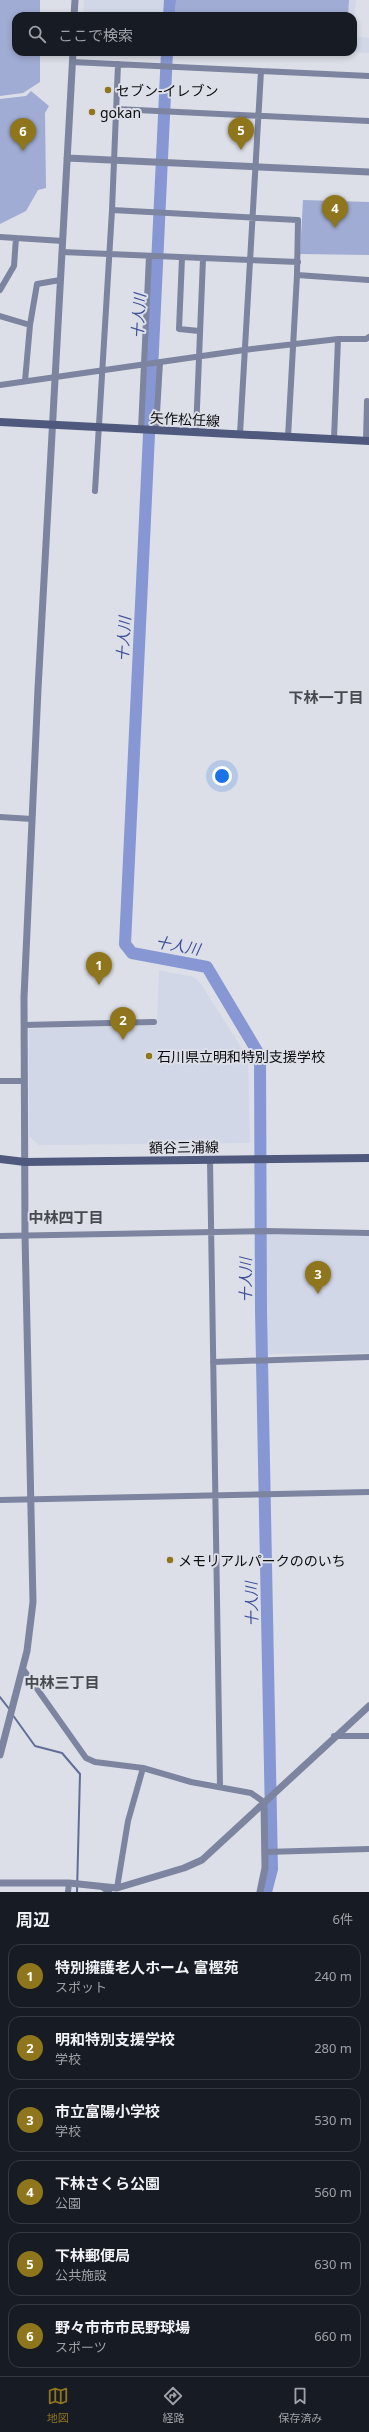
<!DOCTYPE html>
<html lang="ja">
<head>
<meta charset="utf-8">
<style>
  :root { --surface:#171b24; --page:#242831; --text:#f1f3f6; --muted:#9ea1a6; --line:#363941; --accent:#8f751b }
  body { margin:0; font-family:"Noto Sans","Noto Sans JP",sans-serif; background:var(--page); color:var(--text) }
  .you { position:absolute; left:222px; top:776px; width:14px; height:14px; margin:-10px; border:3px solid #fff; border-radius:50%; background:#1a73e8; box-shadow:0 0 0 6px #1a73e833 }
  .badge { display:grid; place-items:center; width:26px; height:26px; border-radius:50%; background:var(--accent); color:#fff; font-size:13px; font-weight:700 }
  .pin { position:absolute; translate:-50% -33px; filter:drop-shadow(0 1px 2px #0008) }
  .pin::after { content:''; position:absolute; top:21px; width:14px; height:12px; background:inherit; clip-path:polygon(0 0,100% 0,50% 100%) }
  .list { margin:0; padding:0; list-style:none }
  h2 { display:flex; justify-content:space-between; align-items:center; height:52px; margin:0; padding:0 16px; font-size:17px }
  h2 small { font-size:13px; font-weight:400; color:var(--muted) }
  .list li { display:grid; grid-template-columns:26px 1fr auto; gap:12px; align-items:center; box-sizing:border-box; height:64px; margin:0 8px 8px; padding:0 8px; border:1px solid var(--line); border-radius:12px }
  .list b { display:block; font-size:15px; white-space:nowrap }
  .list p { margin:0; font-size:13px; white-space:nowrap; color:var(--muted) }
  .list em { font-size:13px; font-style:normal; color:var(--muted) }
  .icon { flex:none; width:22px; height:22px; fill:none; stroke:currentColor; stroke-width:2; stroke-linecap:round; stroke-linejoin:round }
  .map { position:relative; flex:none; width:369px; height:1892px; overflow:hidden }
  .search { position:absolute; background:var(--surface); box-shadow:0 2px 6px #0003; left:12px; right:12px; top:12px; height:44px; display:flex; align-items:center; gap:10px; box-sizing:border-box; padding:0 14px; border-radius:12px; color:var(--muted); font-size:15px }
  .sheet { height:484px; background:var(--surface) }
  nav { display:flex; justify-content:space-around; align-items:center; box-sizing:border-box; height:56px; border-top:1px solid var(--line); background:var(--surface); font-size:11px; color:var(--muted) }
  nav a { display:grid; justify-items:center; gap:2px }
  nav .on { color:var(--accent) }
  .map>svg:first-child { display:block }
  .built { fill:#d2d7e7 }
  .green { fill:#a0acd3 }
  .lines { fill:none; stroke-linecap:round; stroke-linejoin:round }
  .stream { stroke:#626e98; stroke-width:2 }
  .river { stroke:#8697d3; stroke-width:12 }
  .minor { stroke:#7c849f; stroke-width:6 }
  .tertiary { stroke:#7c849f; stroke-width:7 }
  .secondary { stroke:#4f597e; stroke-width:8 }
  .poi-dot { fill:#8f751b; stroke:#dcdfe7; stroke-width:1.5 }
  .labels { text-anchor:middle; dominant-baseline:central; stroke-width:4; stroke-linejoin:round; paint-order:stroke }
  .poi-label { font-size:14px; fill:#0d0d10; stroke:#dcdfe7; text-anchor:start }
  .street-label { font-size:14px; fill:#0d0d10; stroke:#dcdfe7 }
  .water-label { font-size:15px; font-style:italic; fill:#3f4f99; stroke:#dcdfe7 }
  .neighbourhood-label { font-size:15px; font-weight:bold; fill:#474a50; stroke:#dcdfe7 }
</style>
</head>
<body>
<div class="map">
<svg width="369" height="1892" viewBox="0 0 369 1892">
  <rect width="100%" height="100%" fill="#dcdfe7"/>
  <path class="built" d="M84,0H356L353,35V16H83Z
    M353,36L369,38V53L353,52Z
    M159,970L194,977L201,984L246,1055L248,1060L250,1143L39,1145L29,1136V1029L157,1025Z
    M267,1234L369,1236V1353L267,1354Z"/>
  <path class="green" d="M0,0H40V14L16,16V52H40V82L23,93L0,96Z
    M176,0H349L348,16H175Z
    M31,91L49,106L45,113L46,188L38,190L26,211L0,224V99L26,96Z
    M303,200L369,202V255L300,254Z"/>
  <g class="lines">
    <path class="stream" d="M0,1697L10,1710
      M12,1714L35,1746L62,1753L80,1774L77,1892"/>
    <path class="river" d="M169,16L170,0
      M167,52L125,944L132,953L207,967L260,1056L261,1310L272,1869L266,1892"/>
    <path class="minor" d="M72,62L261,71L240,434
      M118,64L112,210L298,220L297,275L369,280
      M261,71L369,76
      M116,109L369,121
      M0,237L63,241
      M62,252L298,262
      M182,258L179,329L199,331
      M0,290L14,266L16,238
      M0,316L30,325L37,284L60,280
      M25,381L30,325
      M0,385L244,350L338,339H366L369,337
      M141,429L149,256
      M156,430L160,362
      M196,432L203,259
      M288,437L297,275
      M334,439L338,339
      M366,441L367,401
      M95,491L112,210
      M0,817L32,819
      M24,1025L154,1022
      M0,1081H23
      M210,1160L220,1787
      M0,1236L265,1231L369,1233
      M213,1362L369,1357
      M0,1500L369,1492
      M23,1669L86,1758L95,1762L143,1768L191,1782L251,1793L264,1802
      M334,1736H369
      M265,1852L369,1849
      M102,1887L109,1892
      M117,1888L128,1821L143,1768
      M68,1892L69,1883"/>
    <path class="tertiary" d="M74,16L75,0
      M67,158L369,172
      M0,1755L27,1651L33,1602L25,1235L24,997L38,689L73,52
      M0,1883H69L117,1888L184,1868L202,1860L369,1706
      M260,1892L265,1868L264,1802"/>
    <path class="secondary" d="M0,422L369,441
      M0,1159L25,1162L369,1158"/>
  </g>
  <g class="poi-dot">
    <circle cx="108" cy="90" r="4"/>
    <circle cx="92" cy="112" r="4"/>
    <circle cx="149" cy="1056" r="4"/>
    <circle cx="170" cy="1560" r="4"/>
  </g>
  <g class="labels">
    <g class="poi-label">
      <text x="116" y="90">セブン-イレブン</text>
      <text x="100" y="112">gokan</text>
      <text x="157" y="1056">石川県立明和特別支援学校</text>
      <text x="178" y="1560">メモリアルパークののいち</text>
    </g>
    <g class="street-label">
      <text transform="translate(185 419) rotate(3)">矢作松任線</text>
      <text transform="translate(184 1147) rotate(-1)">額谷三浦線</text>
    </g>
    <g class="water-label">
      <text transform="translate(138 316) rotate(-87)">十人川</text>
      <text transform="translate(123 639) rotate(-87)">十人川</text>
      <text transform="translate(178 945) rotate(10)">十人川</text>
      <text transform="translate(245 1280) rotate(-90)">十人川</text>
      <text transform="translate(251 1604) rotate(-91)">十人川</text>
    </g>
    <g class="neighbourhood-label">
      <text x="326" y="697">下林一丁目</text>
      <text x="66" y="1217">中林四丁目</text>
      <text x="62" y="1682">中林三丁目</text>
    </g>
  </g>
</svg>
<div class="you"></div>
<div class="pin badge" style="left:99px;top:985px">1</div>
<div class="pin badge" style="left:123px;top:1040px">2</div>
<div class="pin badge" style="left:318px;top:1294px">3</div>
<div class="pin badge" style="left:335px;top:228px">4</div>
<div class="pin badge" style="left:241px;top:150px">5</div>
<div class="pin badge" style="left:23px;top:151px">6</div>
<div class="search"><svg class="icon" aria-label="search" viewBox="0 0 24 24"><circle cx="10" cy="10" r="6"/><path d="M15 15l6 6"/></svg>ここで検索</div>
</div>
<section class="sheet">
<h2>周辺<small>6件</small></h2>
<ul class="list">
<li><span class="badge">1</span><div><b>特別擁護老人ホーム 富樫苑</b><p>スポット</p></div><em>240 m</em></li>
<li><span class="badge">2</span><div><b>明和特別支援学校</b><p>学校</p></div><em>280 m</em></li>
<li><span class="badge">3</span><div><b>市立富陽小学校</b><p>学校</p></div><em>530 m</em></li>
<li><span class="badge">4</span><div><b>下林さくら公園</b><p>公園</p></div><em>560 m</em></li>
<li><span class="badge">5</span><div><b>下林郵便局</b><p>公共施設</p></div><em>630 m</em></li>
<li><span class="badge">6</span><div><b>野々市市市民野球場</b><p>スポーツ</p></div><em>660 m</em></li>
</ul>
</section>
<nav>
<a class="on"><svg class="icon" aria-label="map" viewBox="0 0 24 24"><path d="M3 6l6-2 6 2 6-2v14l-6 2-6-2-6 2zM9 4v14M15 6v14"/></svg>地図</a>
<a><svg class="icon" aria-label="directions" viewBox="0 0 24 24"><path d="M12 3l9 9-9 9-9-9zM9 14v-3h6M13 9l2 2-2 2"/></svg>経路</a>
<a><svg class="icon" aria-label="saved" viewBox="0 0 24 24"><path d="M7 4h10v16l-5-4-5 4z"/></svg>保存済み</a>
</nav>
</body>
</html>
